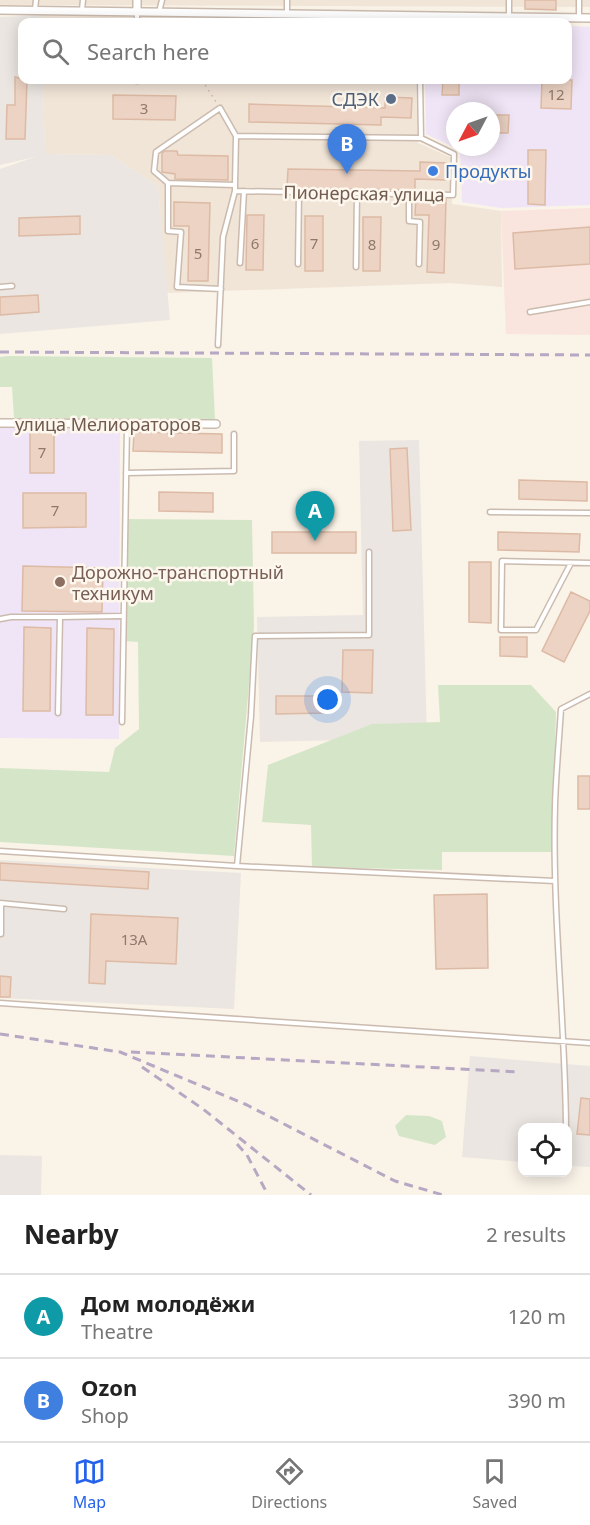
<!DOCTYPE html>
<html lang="en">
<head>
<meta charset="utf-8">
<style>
  :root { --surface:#fff; --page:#f2f2f2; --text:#222; --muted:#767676; --line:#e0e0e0; --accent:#2563eb }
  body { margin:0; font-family:"Noto Sans",sans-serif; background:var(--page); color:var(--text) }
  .controls { position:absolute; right:18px; bottom:18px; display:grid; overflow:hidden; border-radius:12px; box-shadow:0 3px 15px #0003 }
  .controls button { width:54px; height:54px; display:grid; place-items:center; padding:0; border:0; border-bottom:2px solid var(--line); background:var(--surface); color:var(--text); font:30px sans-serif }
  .compass { position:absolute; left:446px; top:102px; width:54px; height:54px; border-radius:50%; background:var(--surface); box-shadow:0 3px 15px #0003; rotate:229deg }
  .you { position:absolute; left:328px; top:700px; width:21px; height:21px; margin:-15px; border:4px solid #fff; border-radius:50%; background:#1a73e8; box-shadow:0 0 0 9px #1a73e833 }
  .badge { display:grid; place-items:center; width:39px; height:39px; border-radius:50%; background:var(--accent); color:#fff; font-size:20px; font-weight:700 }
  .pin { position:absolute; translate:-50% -50px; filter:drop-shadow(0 2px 3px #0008) }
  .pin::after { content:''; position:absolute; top:32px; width:21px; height:18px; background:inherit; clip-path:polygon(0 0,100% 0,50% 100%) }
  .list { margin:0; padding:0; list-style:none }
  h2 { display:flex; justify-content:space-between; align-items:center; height:78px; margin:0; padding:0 24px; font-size:26px }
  h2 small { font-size:20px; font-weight:400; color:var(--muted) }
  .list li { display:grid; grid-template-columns:39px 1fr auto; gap:18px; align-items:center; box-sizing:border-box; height:84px; padding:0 24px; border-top:2px solid var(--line) }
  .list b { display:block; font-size:22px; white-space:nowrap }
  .list p { margin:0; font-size:20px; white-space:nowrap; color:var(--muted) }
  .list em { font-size:20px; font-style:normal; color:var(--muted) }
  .icon { flex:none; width:33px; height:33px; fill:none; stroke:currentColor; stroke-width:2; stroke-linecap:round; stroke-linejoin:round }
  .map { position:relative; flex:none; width:590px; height:1195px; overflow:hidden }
  .search { position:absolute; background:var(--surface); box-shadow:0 3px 15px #0003; left:18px; right:18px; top:18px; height:66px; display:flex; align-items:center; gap:15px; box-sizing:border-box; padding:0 21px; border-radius:12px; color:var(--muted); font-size:22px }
  .sheet { height:246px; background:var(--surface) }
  nav { display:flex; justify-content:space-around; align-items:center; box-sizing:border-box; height:84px; border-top:2px solid var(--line); background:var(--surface); font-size:16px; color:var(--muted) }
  nav a { display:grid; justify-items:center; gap:3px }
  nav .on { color:var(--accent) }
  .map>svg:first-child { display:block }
  .residential { fill:#f1e5d7 }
  .commercial { fill:#f9e5dd }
  .industrial { fill:#ebe6e1 }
  .education { fill:#f0e5f6; fill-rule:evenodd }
  .green { fill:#d5e6c8 }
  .building { fill:#ecd3c3; stroke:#ddbaa5; stroke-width:1.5 }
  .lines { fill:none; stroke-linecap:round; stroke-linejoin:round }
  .lane-casing { stroke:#cbbbaf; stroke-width:7 }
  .street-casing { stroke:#cbbbaf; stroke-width:10 }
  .path { stroke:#d1b6a6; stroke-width:1.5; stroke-dasharray:1.5 4.5; stroke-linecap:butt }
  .lane { stroke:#fff; stroke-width:4 }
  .street { stroke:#fff; stroke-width:7 }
  .rail { stroke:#b6a7c3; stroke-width:3; stroke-dasharray:9 6; stroke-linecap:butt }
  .service-dot { fill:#5c6f8a; stroke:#fdf7ee; stroke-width:2 }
  .shop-dot { fill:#3f7fe0; stroke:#fdf7ee; stroke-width:2 }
  .education-dot { fill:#8d6e63; stroke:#fdf7ee; stroke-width:2 }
  .labels { text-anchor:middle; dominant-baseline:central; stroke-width:5; stroke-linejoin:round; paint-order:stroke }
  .number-label { font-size:15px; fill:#90796c }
  .service-label { font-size:18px; fill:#4e5e75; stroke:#fdf7ee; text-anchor:end }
  .shop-label { font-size:18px; fill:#366cbe; stroke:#fdf7ee; text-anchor:start }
  .street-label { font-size:18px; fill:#715b4f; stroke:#fdf7ee }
  .education-label { font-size:18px; fill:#785e54; stroke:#fdf7ee; text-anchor:start }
</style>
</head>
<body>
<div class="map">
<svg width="590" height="1195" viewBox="0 0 590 1195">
  <rect width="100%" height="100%" fill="#faf3e8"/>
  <path class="residential" d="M0,0H590V7L0,5Z
    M42,15L415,21V22H42Z
    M43,80H416L418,143L450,157L452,204L501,211L502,287L450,283L167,293L158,186L111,155L45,154Z"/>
  <path class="commercial" d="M590,208V335L506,334L501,211Z"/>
  <path class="industrial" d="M42,15V22H22V80H43L45,154L111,155L158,186L170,320L0,334V169L35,157L0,165V17Z
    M419,440L427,738L260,742L257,617L363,615L359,441Z
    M0,860L241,873L234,1009L0,998Z
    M470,1056L590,1066V1167L568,1166V1128H522V1162L462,1157Z
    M0,1155L42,1156L41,1195H0Z"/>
  <path class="education" d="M568,26L590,27V205L501,208L462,202L460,150L426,134L425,80H568ZM455,111H491V147H455Z
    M0,423L120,425L119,739L0,738Z"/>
  <path class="green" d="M8,356L212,358L215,419L14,418L12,387H0V357Z
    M127,519L252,520L254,627L234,856L0,842V768L109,772L115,748L139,729L138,642L124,641Z
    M438,685H531L556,712L552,852H442V870L312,867L311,825L262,822L268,765L372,724L440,722Z
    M406,1115L429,1116L442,1121L446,1137L435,1145L399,1136L395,1126Z"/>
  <path class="building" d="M525,0H556V10L525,9Z
    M15,77L27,80L25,139H6L7,105H15Z
    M443,80H459V95H442Z
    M542,80H572L571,109L541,108Z
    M113,95L176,96L175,120L113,119Z
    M385,97L412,98L411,118L381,117V125L249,122V104L385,108Z
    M491,115H509L508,133H491Z
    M528,150H546L545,205L528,204Z
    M165,151H177L178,155L228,156V180L175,179V174L162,172V153Z
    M420,162L447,163L446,180L415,179V190L287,188L288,169L420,171Z
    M416,198L446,199L444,273L427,272L429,215H415Z
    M174,202L210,203L208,281H188L189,226H174Z
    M247,215H264L263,270H246Z
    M80,216V234L19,236V218Z
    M305,216H323V271H305Z
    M363,217H381L380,271H363Z
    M590,227V264L515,269L513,233Z
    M38,295L39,312L0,315V297Z
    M30,431H54V473H30Z
    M134,432L222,434V453L133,451Z
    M407,448L411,530L393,531L390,449Z
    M519,480L587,482V501L519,499Z
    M159,492L213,493V512L159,511Z
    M23,493H86V527L23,528Z
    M272,532H356V553H272Z
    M498,532L580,534L579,552L498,550Z
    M469,562H491V623L469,622Z
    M23,566L103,568L102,612L22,611Z
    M571,592L590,601V611L564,662L542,651Z
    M24,627L51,628L50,711H23Z
    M87,628L114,629L113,715H86Z
    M500,637H527V657L500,656Z
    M343,650H373L372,693L342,692Z
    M276,696H324V713L276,714Z
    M578,776H590V809H578Z
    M0,863L149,872L148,889L0,880Z
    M487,894L488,968L436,969L434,895Z
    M91,914L178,918L176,964L106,961L105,984L89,983Z
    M0,976L11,977L10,997H0Z
    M581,1098L590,1099V1135L577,1134Z"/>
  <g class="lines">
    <g class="lane-casing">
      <path id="lane" d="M35,10L36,0
        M82,10L83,0
        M159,12L162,0
        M287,13V0
        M509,16V0
        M579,17V0
        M137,22V11
        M137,81V80
        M236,136L421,138L420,80
        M168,183V231L181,232L177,287L221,289
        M235,191L453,195L454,154L421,138
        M409,194V221L420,222L419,264
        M240,263L244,191
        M298,264L299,192
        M356,267L357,193
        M0,287L12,286
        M530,312L590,302
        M218,345L223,237L235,191V185L236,136L220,108L156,152L154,171L168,183L235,185
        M126,473L234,471V434
        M490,512L590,513
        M571,563L536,630H501L502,561L590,563
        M60,617L121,616
        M0,619L11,617H60L58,713
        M122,722L127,425
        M0,851L237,866L555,881
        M237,866L251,716L255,636L369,635V552
        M0,903L64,909
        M1,934V904
        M0,1003L590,1043
        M566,1126C565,1019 552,912 555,805C556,773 559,741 561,709L590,694"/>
    </g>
    <g class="street-casing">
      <path id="street" d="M0,10L590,18
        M137,11V0
        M0,423L216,424"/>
    </g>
    <path class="path" d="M202,80L216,102"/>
    <use href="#lane" class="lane"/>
    <use href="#street" class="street"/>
    <path class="rail" d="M0,352L590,355
      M0,1034L120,1052L247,1105L395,1181L443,1195
      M131,1052L520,1072
      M142,1067L203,1109L311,1195
      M237,1144L247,1155L268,1195"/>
  </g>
  <circle class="service-dot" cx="391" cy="99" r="6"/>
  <circle class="shop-dot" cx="433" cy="171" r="6"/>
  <circle class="education-dot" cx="60" cy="582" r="6"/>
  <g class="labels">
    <g class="number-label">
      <text x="556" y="94">12</text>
      <text x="144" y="108">3</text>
      <text x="255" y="243">6</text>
      <text x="314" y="243">7</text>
      <text x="372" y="244">8</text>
      <text x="436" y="244">9</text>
      <text x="198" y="253">5</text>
      <text x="42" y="452">7</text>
      <text x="55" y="510">7</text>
      <text x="134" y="939">13А</text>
    </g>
    <g class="service-label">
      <text x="379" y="99">СДЭК</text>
    </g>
    <g class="shop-label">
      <text x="445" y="171">Продукты</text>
    </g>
    <g class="street-label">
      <text transform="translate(364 193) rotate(1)">Пионерская улица</text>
      <text x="108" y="424">улица Мелиораторов</text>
    </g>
    <g class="education-label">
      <text x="72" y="572">Дорожно-транспортный<tspan x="72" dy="21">техникум</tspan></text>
    </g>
  </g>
</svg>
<div class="controls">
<button><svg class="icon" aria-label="locate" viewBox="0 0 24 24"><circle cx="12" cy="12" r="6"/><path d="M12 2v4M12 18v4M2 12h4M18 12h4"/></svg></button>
</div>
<svg class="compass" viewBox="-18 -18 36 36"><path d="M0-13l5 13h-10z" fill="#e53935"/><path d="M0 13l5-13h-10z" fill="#767676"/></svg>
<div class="you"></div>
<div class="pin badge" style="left:315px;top:541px;background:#0f9aa8">A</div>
<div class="pin badge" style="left:347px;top:174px;background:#3f7fe0">B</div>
<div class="search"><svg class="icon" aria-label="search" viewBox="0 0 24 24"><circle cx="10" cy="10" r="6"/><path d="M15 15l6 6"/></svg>Search here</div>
</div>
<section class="sheet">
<h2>Nearby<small>2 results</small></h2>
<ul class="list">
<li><span class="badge" style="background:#0f9aa8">A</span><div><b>Дом молодёжи</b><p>Theatre</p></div><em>120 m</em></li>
<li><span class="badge" style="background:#3f7fe0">B</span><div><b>Ozon</b><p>Shop</p></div><em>390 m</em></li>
</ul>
</section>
<nav>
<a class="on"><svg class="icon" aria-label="map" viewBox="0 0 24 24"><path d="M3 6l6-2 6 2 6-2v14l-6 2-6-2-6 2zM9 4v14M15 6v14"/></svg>Map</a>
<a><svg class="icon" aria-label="directions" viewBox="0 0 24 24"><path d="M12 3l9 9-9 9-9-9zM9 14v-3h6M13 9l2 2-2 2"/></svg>Directions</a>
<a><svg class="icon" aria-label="saved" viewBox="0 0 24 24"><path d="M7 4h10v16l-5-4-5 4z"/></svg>Saved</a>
</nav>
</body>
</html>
